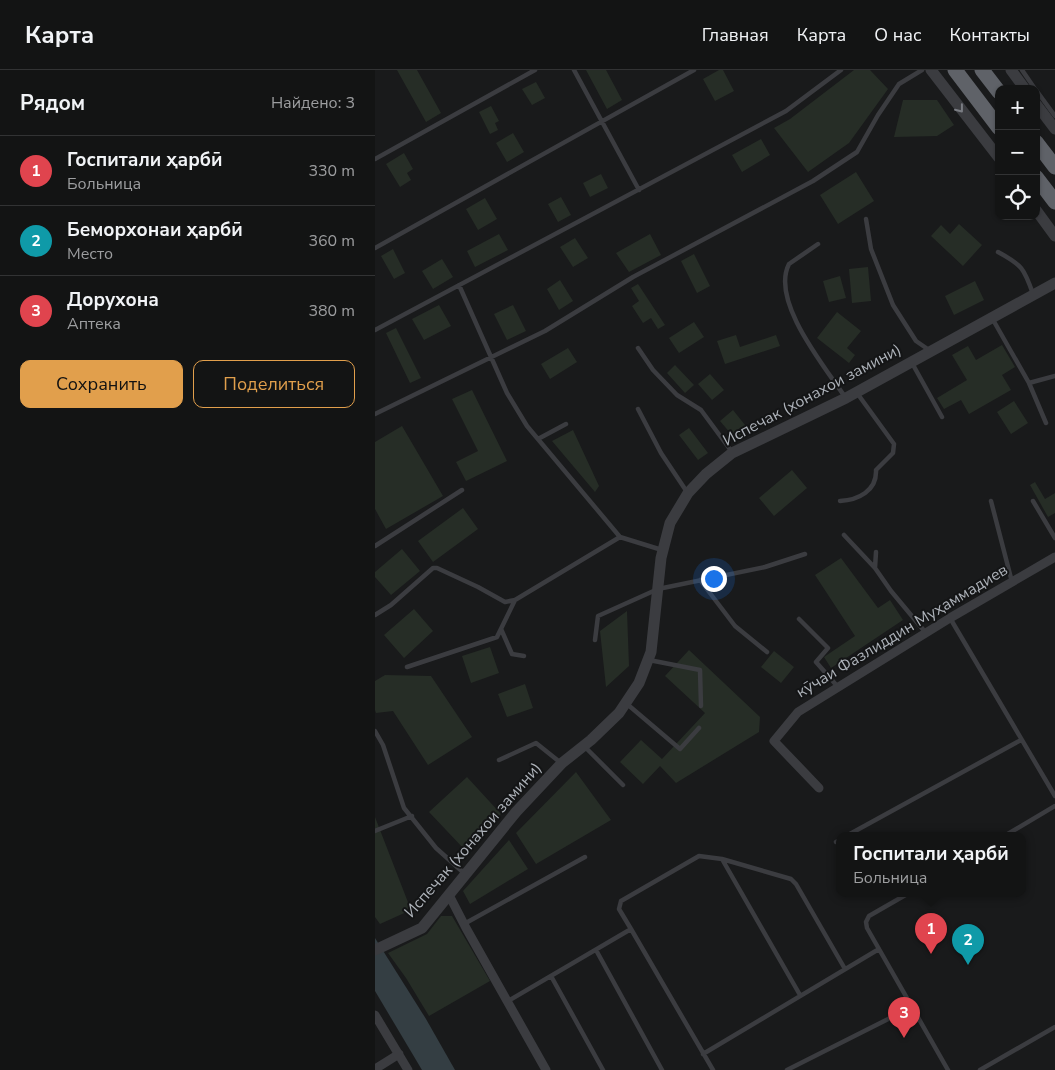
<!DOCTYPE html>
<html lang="ru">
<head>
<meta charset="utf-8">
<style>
  :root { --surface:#131414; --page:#202122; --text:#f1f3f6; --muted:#9d9ea0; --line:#323334; --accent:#e19f4c }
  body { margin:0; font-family:"Nunito Sans",sans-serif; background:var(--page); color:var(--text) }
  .controls { position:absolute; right:15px; top:15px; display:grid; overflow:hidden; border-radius:10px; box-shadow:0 1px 4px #0004 }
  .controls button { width:45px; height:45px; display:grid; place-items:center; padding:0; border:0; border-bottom:1px solid var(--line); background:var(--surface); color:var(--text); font:25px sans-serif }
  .you { position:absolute; left:338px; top:508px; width:18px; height:18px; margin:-12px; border:4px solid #fff; border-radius:50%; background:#1a73e8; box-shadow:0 0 0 8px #1a73e833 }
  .badge { display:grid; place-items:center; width:32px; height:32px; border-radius:50%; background:var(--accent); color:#fff; font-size:16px; font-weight:700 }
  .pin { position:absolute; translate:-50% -41px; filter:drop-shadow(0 1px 2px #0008) }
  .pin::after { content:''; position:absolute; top:26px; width:18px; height:15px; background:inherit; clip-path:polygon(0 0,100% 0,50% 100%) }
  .popup { position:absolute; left:461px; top:762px; width:190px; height:65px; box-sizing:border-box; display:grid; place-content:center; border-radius:10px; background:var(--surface); filter:drop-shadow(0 1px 4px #0005); font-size:16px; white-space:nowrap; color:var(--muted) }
  .popup b { font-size:19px; color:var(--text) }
  .popup::after { content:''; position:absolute; left:50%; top:100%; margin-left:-10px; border:10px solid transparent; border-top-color:var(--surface) }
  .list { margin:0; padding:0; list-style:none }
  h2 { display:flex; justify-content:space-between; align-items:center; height:65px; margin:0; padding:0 20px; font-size:21px }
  h2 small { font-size:16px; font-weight:400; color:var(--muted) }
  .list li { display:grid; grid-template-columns:32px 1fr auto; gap:15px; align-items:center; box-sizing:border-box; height:70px; padding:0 20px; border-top:1px solid var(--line) }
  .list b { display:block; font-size:19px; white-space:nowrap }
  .list p { margin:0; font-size:16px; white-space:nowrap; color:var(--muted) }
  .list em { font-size:16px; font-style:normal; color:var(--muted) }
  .actions { display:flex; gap:10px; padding:15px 20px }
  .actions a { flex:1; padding:11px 0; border:1px solid var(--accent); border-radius:10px; text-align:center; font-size:18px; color:var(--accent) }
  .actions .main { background:var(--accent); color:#111 }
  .icon { flex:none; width:28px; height:28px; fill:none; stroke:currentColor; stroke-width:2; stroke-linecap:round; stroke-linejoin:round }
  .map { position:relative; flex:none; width:680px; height:1000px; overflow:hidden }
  header { display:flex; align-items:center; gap:30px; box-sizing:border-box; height:70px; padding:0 25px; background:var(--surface); border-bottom:1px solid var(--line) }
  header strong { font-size:24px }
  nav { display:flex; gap:28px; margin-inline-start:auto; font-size:18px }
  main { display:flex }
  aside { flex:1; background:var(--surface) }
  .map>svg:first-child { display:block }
  .green { fill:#262d26 }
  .water { fill:#343e43 }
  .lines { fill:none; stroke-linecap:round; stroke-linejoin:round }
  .service { stroke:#3b3c40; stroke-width:4.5 }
  .minor { stroke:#3b3c40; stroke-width:9 }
  .tertiary { stroke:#3b3c40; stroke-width:11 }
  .trunk { stroke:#5f6268; stroke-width:15 }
  .oneway { stroke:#7a7d83 }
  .labels { text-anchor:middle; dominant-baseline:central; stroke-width:4; stroke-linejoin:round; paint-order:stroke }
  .street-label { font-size:16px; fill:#adb2b9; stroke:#141516 }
</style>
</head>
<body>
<header>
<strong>Карта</strong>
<nav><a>Главная</a><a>Карта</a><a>О нас</a><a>Контакты</a></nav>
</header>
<main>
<aside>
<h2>Рядом<small>Найдено: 3</small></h2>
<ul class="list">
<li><span class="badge" style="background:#e0444e">1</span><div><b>Госпитали ҳарбӣ</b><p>Больница</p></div><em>330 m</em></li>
<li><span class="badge" style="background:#0f9aa8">2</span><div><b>Беморхонаи ҳарбӣ</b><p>Место</p></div><em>360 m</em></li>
<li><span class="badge" style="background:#e0444e">3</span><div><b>Дорухона</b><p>Аптека</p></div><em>380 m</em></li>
</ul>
<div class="actions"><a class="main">Сохранить</a><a>Поделиться</a></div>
</aside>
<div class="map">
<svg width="680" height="1000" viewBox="0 0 680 1000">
  <rect width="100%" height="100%" fill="#191a1b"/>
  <path class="green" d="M22,0H42L66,43L51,52Z
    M211,0H231L247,30L232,39Z
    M344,0H348L359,21L340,31L328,9Z
    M479,0H495L513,19L474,73L433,102L399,58L415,49Z
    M161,12L170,28L157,35L147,19Z
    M528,30H562L579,55L562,66L519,67Z
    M116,36L124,51L120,53L123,60L115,64L104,42Z
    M138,63L149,82L132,92L121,73Z
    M386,69L395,85L367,102L357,85Z
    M29,83L38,99L32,103L36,110L25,117L11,94Z
    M481,102L499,131L463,154L445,125Z
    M226,104L233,118L215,127L208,113Z
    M186,127L196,145L183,152L173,134Z
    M110,128L122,149L103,160L91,139Z
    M584,154L607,175L588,196L556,166L566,155L575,164Z
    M124,164L133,180L100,197L92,181Z
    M275,164L286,185L254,202L241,183Z
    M200,168L213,188L198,197L185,177Z
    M18,179L30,203L19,209L6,186Z
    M319,184L335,216L322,223L306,191Z
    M67,189L78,207L58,219L47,201Z
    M493,197L496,231L477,233L474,199Z
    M465,206L471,228L454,232L448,211Z
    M185,210L198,231L184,240L172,219Z
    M600,211L609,230L579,245L570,226Z
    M263,214L290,255L283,259L276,248L268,253L257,236L264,231L256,218Z
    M64,235L76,256L49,270L37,249Z
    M138,235L151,261L132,270L119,244Z
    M462,242L486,261L472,278L480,285L474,293L442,268Z
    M319,252L329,267L304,283L294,268Z
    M21,258L46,308L35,313L11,263Z
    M361,265L365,277L401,265L405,276L350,294L342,271Z
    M627,275L640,297L627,305L636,320L594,344L586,330L569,339L562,328L592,310L577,285L593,276L601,290Z
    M193,278L202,292L175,309L166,294Z
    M300,295L319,315L310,323L292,303Z
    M335,304L349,320L337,330L323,314Z
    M97,320L132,391L91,411L81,392L103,381L77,329Z
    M639,331L653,353L636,364L622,342Z
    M358,340L374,360L362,371L345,351Z
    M27,356L68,426L11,459L0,439V372Z
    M314,358L333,383L323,390L304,365Z
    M198,360L224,416L220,422L177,371Z
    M417,400L432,418L399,446L384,428Z
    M660,412L670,429L680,423V443L673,447L655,415Z
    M88,438L103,459L58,492L43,471Z
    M27,479L45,501L16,525L0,507V502Z
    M466,488L503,538L515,530L528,550L456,598L449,587L480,566L440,505Z
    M39,539L58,561L29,588L9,565Z
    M252,541L254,596L231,617L225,561Z
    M115,577L124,603L96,613L87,586Z
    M314,580L385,647L384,662L301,713L285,696L268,714L245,692L266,670L287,689L330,643L290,606Z
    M399,581L419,597L406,613L386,597Z
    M10,605L56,606L97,667L53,695L18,641L1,643L0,640V611Z
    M150,614L158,638L132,647L123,624Z
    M201,702L236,750L161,794L141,763Z
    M92,707L126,744L89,779L54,742Z
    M0,747L36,840L5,854L0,847Z
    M134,770L153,799L95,834L88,821Z
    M66,846H77L115,911L54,946L31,908L13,883L52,864Z"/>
  <path class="water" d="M0,868L51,949L80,1000H47L0,921Z"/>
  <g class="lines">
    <path class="service" d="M199,0L264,120
      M647,0L660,19
      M661,20L680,46
      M0,89L160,0
      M491,149L496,179L518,235L541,271L554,280
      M443,174L414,194C395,231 450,297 470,327
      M0,178L319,0
      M623,182C647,195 649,198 658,224
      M84,215L132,323L152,356L245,467L287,480
      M617,248L654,313L680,306
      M0,260L411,41L466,0
      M263,278L278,300L302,325L326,340L357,382
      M537,293L567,347
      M654,313L671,353
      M263,339L286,383L312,422
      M0,344L170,261L258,207L438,111L482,82L503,45L524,14L547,0
      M163,369L191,354
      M465,431C483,430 502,421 501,400L518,383L519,374L482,323
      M616,431L637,512
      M658,431L680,468
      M469,465L500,498
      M0,476L87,420
      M501,482L500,498L516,521L551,563
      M325,510L360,556L392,582
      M0,545L16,535L58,498H62L103,517L130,532L140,530L245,467
      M575,548L680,726
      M424,549L453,578L441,592L463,617
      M126,559L137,584L149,586
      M220,570L223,546L283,519L390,497L430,484
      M274,590L325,600L326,636
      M32,597L122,567L140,530
      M252,634L305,679L324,658
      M0,661L8,675L29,738L61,778L90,804
      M210,677L248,715
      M124,690L161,673L186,693
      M0,761L37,746
      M473,765L646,670
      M631,765L680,736
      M461,772L465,770
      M347,789L425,925
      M534,823L494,846L491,852L492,858L573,1000
      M89,854L210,787
      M256,859L338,1000
      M221,880L287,1000
      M176,906L228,1000
      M133,931L256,859L244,839L246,831L324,786L347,789L416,809L421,814L470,899
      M328,984L504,879
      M412,1000L537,937
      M605,1000L680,957"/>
    <path class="minor" d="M444,718L399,671L423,642L575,548L680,487
      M74,825L91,858L171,1000
      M0,945L33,1000
      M0,999L24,984"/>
    <path class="tertiary" d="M556,0L624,88
      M636,0L650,19
      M661,34L680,59
      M661,140L680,166
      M0,880L47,858L141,742L187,693L216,670L244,643L264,613L276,582L286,488L295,453L313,423L331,404L357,383L471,328L680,213"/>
    <path class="trunk" d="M580,0L624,58
      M607,0L624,22
      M661,72L680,97
      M661,107L680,132"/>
  </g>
  <defs><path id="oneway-chevron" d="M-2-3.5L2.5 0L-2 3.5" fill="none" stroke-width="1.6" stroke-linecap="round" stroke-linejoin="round" transform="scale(1.25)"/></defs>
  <use class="oneway" href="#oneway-chevron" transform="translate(585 39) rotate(52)"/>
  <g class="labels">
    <g class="street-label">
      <text transform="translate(437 325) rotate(-28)">Испечак (хонахои замини)</text>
      <text transform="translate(527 561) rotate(-31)">кӯчаи Фазлиддин Муҳаммадиев</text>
      <text transform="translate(98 770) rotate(-49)">Испечак (хонахои замини)</text>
    </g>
  </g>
</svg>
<div class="controls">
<button>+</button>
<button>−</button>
<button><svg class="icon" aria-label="locate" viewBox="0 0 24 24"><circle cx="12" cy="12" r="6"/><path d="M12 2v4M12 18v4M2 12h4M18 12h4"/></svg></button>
</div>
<div class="you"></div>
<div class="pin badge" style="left:556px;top:884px;background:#e0444e">1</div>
<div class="popup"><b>Госпитали ҳарбӣ</b>Больница</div>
<div class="pin badge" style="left:593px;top:895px;background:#0f9aa8">2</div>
<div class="pin badge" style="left:529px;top:968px;background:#e0444e">3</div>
</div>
</main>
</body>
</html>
